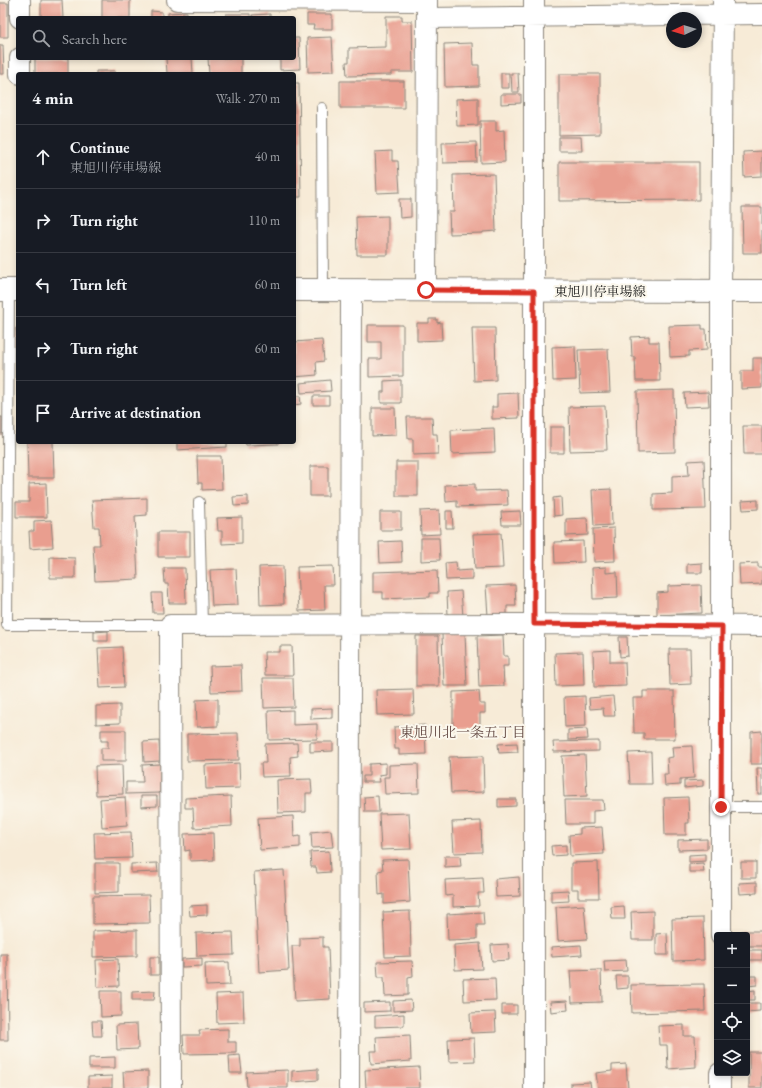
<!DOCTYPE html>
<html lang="en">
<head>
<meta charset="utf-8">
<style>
  :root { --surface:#171b24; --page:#20242c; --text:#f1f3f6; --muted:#9ea1a6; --line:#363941 }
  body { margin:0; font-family:"EB Garamond","Noto Serif JP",serif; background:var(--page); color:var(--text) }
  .controls { position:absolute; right:12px; bottom:12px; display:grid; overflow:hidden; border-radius:4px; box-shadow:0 2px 6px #0003 }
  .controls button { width:36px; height:36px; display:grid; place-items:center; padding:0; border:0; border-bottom:1px solid var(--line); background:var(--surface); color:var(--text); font:20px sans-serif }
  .compass { position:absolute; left:666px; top:12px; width:36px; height:36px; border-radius:50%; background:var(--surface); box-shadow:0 2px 6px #0003; rotate:266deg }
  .stop { position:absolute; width:12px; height:12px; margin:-9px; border:3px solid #d93025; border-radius:50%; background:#fff }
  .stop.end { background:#d93025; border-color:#fff; box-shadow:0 1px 4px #0008 }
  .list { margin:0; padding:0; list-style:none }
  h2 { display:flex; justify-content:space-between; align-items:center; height:52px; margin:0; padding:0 16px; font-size:17px }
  h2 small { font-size:13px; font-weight:400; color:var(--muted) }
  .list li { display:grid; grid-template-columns:26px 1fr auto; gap:12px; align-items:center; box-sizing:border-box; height:64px; padding:0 16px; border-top:1px solid var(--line) }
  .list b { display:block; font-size:15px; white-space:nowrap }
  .list p { margin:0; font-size:13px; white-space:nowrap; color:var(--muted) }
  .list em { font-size:13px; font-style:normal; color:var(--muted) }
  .icon { flex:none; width:22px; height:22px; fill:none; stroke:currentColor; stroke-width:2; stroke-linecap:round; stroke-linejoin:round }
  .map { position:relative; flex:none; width:762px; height:1088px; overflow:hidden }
  .search { position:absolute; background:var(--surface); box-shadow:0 2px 6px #0003; left:16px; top:16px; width:280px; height:44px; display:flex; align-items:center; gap:10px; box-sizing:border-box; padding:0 14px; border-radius:4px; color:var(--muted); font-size:15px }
  .panel { position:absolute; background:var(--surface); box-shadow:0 2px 6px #0003; left:16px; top:72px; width:280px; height:372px; border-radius:4px }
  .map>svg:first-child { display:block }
  .building { fill:#e99e8f }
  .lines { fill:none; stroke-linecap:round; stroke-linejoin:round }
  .lane-casing { stroke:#8a847a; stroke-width:12 }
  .street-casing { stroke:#8a847a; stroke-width:22 }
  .secondary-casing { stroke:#8a847a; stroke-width:24 }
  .lane { stroke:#fff; stroke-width:10 }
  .street { stroke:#fff; stroke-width:20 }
  .secondary { stroke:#fff; stroke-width:22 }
  .route { stroke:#d93025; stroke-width:5 }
  .labels { text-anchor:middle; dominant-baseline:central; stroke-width:4; stroke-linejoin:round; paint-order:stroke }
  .street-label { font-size:13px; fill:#1c1c1c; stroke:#fbf7ec }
  .neighbourhood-label { font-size:14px; fill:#644a44; stroke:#fbf7ec }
</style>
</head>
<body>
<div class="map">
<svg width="762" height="1088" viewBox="0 0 762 1088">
  <rect width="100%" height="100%" fill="#fbf7ec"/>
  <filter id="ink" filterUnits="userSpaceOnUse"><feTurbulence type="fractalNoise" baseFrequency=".025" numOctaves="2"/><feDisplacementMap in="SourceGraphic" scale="8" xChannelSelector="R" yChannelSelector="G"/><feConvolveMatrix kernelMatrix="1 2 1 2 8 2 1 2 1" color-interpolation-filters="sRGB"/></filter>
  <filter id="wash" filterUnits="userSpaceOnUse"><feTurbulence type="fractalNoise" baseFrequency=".012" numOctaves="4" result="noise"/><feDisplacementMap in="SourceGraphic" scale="16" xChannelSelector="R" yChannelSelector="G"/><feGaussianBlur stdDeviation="0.9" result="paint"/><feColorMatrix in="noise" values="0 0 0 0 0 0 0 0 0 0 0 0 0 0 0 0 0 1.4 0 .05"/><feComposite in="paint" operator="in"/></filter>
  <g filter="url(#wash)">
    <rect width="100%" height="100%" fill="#f7ebd7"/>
    <g id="blocks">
      <path class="building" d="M41,0H62L63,18H41Z
        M102,0H130V18H102Z
        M0,3H8V37H0Z
        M151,11L162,12V18H151Z
        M187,12V18H168V13Z
        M226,14H250V18H226Z
        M270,14V18H253L252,15Z
        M307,14H332V29H313L314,25H307Z
        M386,16H402V21H412L413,72H391V75L347,76L346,62H349V48L386,47Z
        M332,37L334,71L308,72L307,38Z
        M294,38H299L300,69L280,70V58H294Z
        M472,43L473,65H479V86L445,87L444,44Z
        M0,45H3L4,74H0Z
        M35,58H68V74H35Z
        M166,58H192L193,73H167Z
        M208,58H241V74H209Z
        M96,71H115V74H96Z
        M501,73H509V88H501Z
        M511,73H518L519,92H512Z
        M559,74H600V134L559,135Z
        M340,81H404V108H340Z
        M294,83H299L301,197H294Z
        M501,94H521V103L501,104Z
        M478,98V125L457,126L456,99Z
        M480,121H496V131L504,130L505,162L481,163Z
        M559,137H581L582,151H559Z
        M476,142L477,162L443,163L442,143Z
        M392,151V161H398L400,192L377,193L375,152Z
        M762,151V176L744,177L743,152Z
        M559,162H699V200L559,201Z
        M494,174L496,231L483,232V233L450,234L449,212H454L453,175Z
        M399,199H411V217L400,218Z
        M742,207H762V253H743Z
        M388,216V255H357L356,217Z
        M429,319H437V323L441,322L442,340L417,341V323H429Z
        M368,325H403V376L369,377V359H381V342H368Z
        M702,325V329H706L707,350L689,351V356L670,357L669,326Z
        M16,328H18V351H17Z
        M472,328H495L496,380L474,381Z
        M649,336V342H659L660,381H636L635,357H632L631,337Z
        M322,340L324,361L316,362L317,375L294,377V342Z
        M575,346L576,380L553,381L552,347Z
        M608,349L610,392L580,393L578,350Z
        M753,358H762V388L741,389V371H753Z
        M330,380L331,391L301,393L300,383Z
        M401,380V403H381V392H384V381Z
        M674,390L675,452L638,453L637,391Z
        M708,392L709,406L685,407L684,393Z
        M518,393L519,418L492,419V407H497V394Z
        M294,396H300L301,404L294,405Z
        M313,396H329V405H313Z
        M605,406L607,450L570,451L569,407Z
        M372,408H395L396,435L372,436Z
        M0,417H2V434H0Z
        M407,417H432L433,434H437L438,454L413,455V439H408Z
        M743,426H762V454H744Z
        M550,427H564V453H550Z
        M494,428L495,452L452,454L451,430Z
        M27,442H53L54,478H28Z
        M177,442H227V447L177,450Z
        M245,442H278V444L246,445Z
        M197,456H221L222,489L202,490V483H198Z
        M704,460L706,509L653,510V494L672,493V476L689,475L688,461Z
        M396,462H418V496H396Z
        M310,466H328V496H310Z
        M46,483L47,517H16V502H29V484Z
        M475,484V491L507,490L508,505L457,507V501L446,502L445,485Z
        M611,489L612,525L594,526L592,490Z
        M248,496V505L234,506L233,497Z
        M561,497L562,515L554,516L553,498Z
        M147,498V515L135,516L138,579L95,581L93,545H100L99,527H94L92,500Z
        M758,500V509L743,510L742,501Z
        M439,510L440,534L421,535L420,511Z
        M446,511H452L453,528H446Z
        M520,511L521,525H502L501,512Z
        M380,512H401V530H380Z
        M242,517V543L222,544V531H218L217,518Z
        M587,518L588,535L566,536V519Z
        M51,520L53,547L30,549L29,531H34V521Z
        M614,528L615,561L594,562L593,529Z
        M158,532H190V557H158Z
        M501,533L503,568L475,569L473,534Z
        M421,538H439L440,560L421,561Z
        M401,541L402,562L380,563L379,542Z
        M583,541L584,562L555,563L554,542Z
        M50,557L75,558V578H50Z
        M456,562L457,571L472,570V579L446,580L445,563Z
        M702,563V573H687V564Z
        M758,563V567H762V584L740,585L739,564Z
        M283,566L284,604L260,605L259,567Z
        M333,566L334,585H324L325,610L299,611L297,567Z
        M606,567V573L617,572L618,598L593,599L592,568Z
        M164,568H185L186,603H169L168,584H165Z
        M236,569L238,605L212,606L210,570Z
        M437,570L438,593H430V597L383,599V592H373V572Z
        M515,585L516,606H507V615L488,616L486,586Z
        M701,585L702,613L657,615V593L668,592V586Z
        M461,591L463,616H448L447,592Z
        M152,593H162L163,613H153Z
        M108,631V641H94V632Z
        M465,633L467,686H444L442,634Z
        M503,635L504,656H508V666H503L504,686L479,687L477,636Z
        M416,636H438L439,686H416Z
        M619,637H627L628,656L620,657Z
        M280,646H292L293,675H265L264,652H280Z
        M122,647L124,687L100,688L98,648Z
        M669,649H690L691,684L670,685Z
        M610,650V662H625L626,686L594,687L593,651Z
        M583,652L584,685L556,686L555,653Z
        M241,665L242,691L211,692L210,666Z
        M263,678H293L294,707L264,708Z
        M413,689L414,714L377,715L376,690Z
        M479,691L480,704H485V713H480V728L453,729V692Z
        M643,691H674L675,739H644V733H634L633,698H643Z
        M585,696L586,726L565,727L564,697Z
        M613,696L615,716H604L603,708L590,709L589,698Z
        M218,699V726L197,727L196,700Z
        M120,705V723L96,724V706Z
        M332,708V718L311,719V709Z
        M293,710V725L317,724V739L269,740L268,711Z
        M425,725L426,754L399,755V749H395L394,727Z
        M587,729L588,739L568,740V730Z
        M101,730H126V761H101V748H108V741H101Z
        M762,731V764H751V732Z
        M238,733L239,760L187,761V734Z
        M159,741L160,761L144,762L143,742Z
        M599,741V751L554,752L553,742Z
        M310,742H333V751L310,752Z
        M297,743L298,756L290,757L291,776L262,777L261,763H266L265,744Z
        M517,743L518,752L499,753L498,744Z
        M692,746L694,778L680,779V785L665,786L664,774H668L667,758L673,757L672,747Z
        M651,752L652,784H630L628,753Z
        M585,755L587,796L564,797L562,756Z
        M483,756L484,792L451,793L449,757Z
        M239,763L240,788L206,789L205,765Z
        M386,763V774L379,775L380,782H363V776H369V764Z
        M160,764V793L126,794V782H143L142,765Z
        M418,764L419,793L385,794L384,777H389V765Z
        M122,765L123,794L96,795L95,766Z
        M757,768H762V794H758Z
        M311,779L312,793H306V812L278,813L277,780Z
        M703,780V786L684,788V781Z
        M141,796H157V806L141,807Z
        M231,796L232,826L194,828L193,808H185V798Z
        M378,796L379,812H365L364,797Z
        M125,797L127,825L102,827L100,799Z
        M688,797L689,823H686V835H665L664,798Z
        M498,799H516V806L498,807Z
        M565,800H603L604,810L593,811V824H566Z
        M409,813L411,849L381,850L379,814Z
        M293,816L294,837L300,836V847L260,850L258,818Z
        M481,821L482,852L454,853L452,822Z
        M602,827L604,854L570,856L569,835L580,834V828Z
        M331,830L333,847L312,848L311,832Z
        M131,832L132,858L95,859L94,833Z
        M213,833L214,860L190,861V850L185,851L184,834Z
        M707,839V849L678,850V840Z
        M566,845V855L552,856L551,846Z
        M329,851L330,872L317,873L316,867H311L310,852Z
        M705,854V861L689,862V855Z
        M445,856H460L461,866L445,867Z
        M408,859L410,902L384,904V894L379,895L378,871L383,870L382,860Z
        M598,862L599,898H578V889H571V863Z
        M741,862H756V878H741Z
        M95,863H119V892L95,893Z
        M157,863L158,872L131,873V864Z
        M703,863L704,872H689V864Z
        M284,870L289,970L259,972L254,872Z
        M519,877L520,896L496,897L495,879Z
        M483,878L484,893H478L479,906L453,907V895L446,896L445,880Z
        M757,882V893L740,894L739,883Z
        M568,890L569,901L551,902V891Z
        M149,895L150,923L93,924V896Z
        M207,905V915L190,916L189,906Z
        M584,905L587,939L558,941L556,907Z
        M624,906L625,919H612L611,907Z
        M410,911L411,956L385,957L383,912Z
        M653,911V940H632L631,912Z
        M483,912L484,925H477V939L448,940L447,914Z
        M703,918L704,960L673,961L672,919Z
        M137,930V956L93,957V931Z
        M741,931H762V946H747V935H741Z
        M233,932L234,955L197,956L196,933Z
        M667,933L668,955H656V934Z
        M323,937V947H328L330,999L295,1001L292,946H300V938Z
        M480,943L482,969L455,970L454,945Z
        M508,944L509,960L492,961L491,945Z
        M581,945L582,955L552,957L551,947Z
        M747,950H762V960H747Z
        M0,954H7L8,1040H0Z
        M150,957H159V975H150Z
        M202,958V966L182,967V959Z
        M118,959L119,986L97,987L96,960Z
        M626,960L627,971L605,972L604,961Z
        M412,961L413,976L408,977V995L385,996L384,977H378L377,962Z
        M229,962L230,985L206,986L205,963Z
        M601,970L602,1002L572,1003L570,971Z
        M616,976H628V988L617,989Z
        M747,976H757V985L747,986Z
        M495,978L496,1000L464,1001L463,979Z
        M704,984L705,1011L632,1013L631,985Z
        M755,990V1000H747V991Z
        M100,991H121V1016L101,1017Z
        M155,991L154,1000H132V992Z
        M243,993L244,1022L217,1023L216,994Z
        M411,1000L412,1010L393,1011V1001Z
        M567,1001L568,1010L551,1012L550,1002Z
        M390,1002V1011L364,1012V1003Z
        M747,1003H760V1011L747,1012Z
        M502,1005H517V1014H502Z
        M495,1012L496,1032L471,1033L470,1013Z
        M404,1014V1026L375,1027V1016Z
        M92,1021H101L102,1036H93Z
        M137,1024L138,1049L117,1050L116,1025Z
        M684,1025V1036H695L696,1067L668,1069L667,1045H659L658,1026Z
        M228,1029V1042H236V1053L184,1054L183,1035H200L199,1030Z
        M410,1035L411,1061L371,1064L370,1051H377L376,1037Z
        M474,1038L475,1061L449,1062L448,1039Z
        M749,1052H762V1088H749Z
        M240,1055L242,1073H230L229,1056Z
        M115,1057V1068H89V1058Z
        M626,1064L628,1088H598L596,1073L612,1071V1065Z
        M419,1067L420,1088H366L365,1070Z
        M318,1069V1080L292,1082V1071Z
        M288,1070V1088H247L246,1072Z
        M148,1071V1088H124L123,1072Z
        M112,1076V1088H88V1077Z
        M590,1082L591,1088H571V1083Z"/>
    </g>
  </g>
  <g filter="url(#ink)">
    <use href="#blocks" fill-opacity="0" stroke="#8a847a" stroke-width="1"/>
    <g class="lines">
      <g class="lane-casing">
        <path id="lane" d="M322,108L323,290
          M9,290L7,625H170
          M199,502L202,625
          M721,807H762"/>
      </g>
      <g class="street-casing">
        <path id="street" d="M177,0L427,1
          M20,18V0
          M428,18L762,14
          M20,74V58
          M426,291L427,0
          M721,935V291L723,0
          M171,1088L170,625L534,624L762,626
          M349,1088L351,290
          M534,1088V0
          M720,1088V1073"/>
      </g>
      <g class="secondary-casing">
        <path id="secondary" d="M0,290H18
          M294,290L762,291"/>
      </g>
      <use href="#lane" class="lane"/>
      <use href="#street" class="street"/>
      <use href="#secondary" class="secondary"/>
    </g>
  </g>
  <g class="lines" filter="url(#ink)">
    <path class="route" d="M426,290L534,291V624L722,626L721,807"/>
  </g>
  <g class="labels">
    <g class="street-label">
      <text x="600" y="291">東旭川停車場線</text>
    </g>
    <g class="neighbourhood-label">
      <text x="463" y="732">東旭川北一条五丁目</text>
    </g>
  </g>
</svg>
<div class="controls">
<button>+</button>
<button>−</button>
<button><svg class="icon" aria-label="locate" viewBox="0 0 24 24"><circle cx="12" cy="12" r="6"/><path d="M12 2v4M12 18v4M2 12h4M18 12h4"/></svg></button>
<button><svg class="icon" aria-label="layers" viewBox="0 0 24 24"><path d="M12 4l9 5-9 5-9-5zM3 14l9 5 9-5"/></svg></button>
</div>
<svg class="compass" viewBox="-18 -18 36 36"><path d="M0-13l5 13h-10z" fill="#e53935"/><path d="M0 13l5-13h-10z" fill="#9ea1a6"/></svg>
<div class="stop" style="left:426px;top:290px"></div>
<div class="stop end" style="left:721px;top:807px"></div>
<div class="search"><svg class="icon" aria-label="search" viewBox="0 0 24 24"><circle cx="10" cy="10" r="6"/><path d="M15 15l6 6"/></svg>Search here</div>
<section class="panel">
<h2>4 min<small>Walk · 270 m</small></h2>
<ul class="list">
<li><svg class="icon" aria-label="ahead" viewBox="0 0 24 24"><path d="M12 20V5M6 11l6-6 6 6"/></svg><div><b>Continue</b><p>東旭川停車場線</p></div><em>40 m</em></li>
<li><svg class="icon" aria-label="right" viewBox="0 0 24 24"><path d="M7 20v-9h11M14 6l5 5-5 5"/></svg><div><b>Turn right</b></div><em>110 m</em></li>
<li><svg class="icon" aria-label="left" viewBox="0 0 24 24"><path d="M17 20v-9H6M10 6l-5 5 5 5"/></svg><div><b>Turn left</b></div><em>60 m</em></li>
<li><svg class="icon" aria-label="right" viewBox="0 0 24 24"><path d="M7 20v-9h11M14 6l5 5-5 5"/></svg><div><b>Turn right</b></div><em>60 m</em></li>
<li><svg class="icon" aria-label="arrive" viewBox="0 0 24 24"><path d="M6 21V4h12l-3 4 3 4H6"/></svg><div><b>Arrive at destination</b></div></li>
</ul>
</section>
</div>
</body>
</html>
